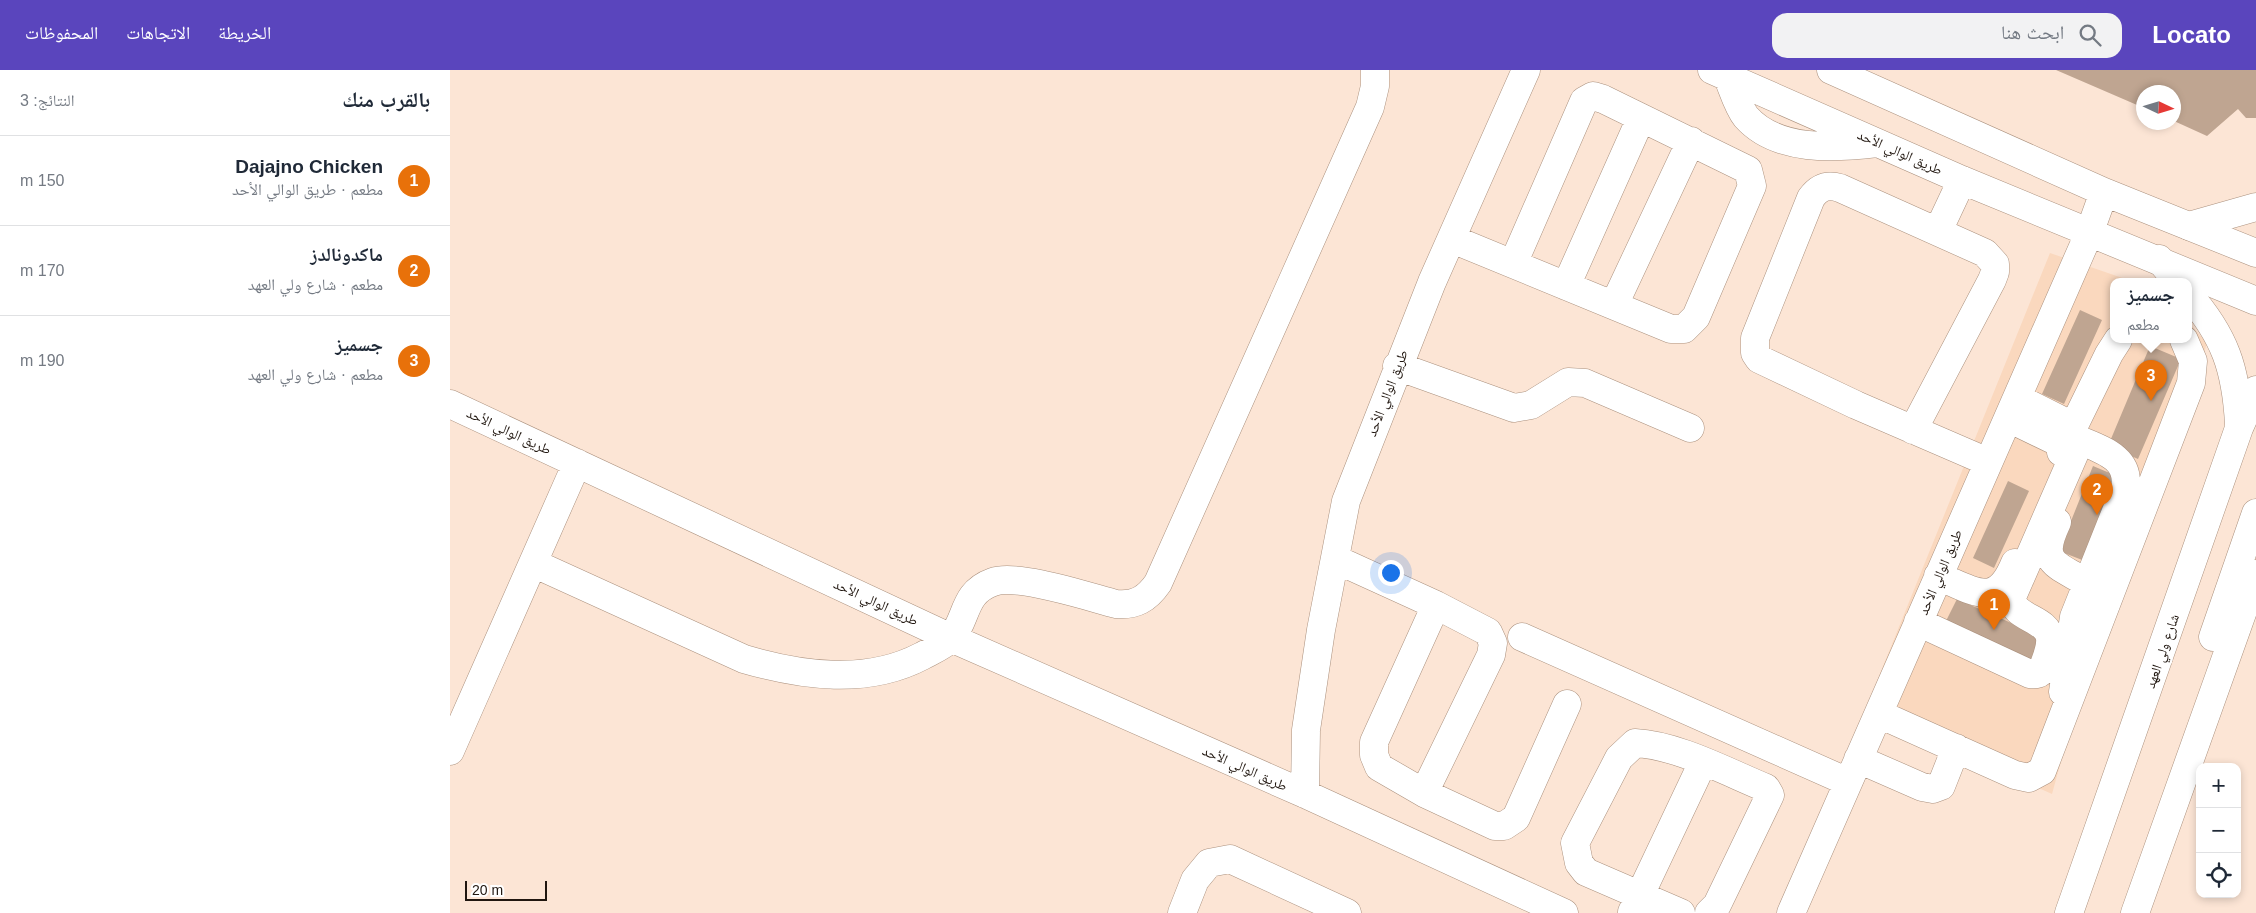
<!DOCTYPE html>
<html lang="ar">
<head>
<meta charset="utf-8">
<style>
  :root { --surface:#fff; --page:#f2f2f3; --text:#1f2937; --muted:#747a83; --line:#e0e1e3; --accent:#5a45bd }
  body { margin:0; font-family:Arial,"Noto Naskh Arabic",sans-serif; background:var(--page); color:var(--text); direction:rtl }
  .controls { position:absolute; right:15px; bottom:15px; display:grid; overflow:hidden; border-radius:10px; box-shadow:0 2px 8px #0003 }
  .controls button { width:45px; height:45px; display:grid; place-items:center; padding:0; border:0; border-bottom:1px solid var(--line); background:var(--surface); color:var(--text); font:25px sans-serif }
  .compass { position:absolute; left:1686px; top:15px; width:45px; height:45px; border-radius:50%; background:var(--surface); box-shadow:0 2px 8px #0003; rotate:94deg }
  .scale { position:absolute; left:15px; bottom:12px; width:82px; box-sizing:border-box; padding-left:5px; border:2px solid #20160f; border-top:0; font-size:14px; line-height:18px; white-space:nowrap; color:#20160f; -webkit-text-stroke:4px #fff; paint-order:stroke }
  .you { position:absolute; left:940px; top:502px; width:18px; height:18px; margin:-12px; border:4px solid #fff; border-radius:50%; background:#1a73e8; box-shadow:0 0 0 8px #1a73e833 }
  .badge { display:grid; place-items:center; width:32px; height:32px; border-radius:50%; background:var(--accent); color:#fff; font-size:16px; font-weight:700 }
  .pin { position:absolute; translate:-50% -41px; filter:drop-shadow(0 1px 2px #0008) }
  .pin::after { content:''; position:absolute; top:26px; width:18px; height:15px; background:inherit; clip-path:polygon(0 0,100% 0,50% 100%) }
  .popup { position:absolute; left:1660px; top:208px; width:82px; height:65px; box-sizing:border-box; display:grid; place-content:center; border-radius:10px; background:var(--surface); filter:drop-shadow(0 1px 4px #0005); font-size:16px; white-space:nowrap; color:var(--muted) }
  .popup b { font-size:19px; color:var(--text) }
  .popup::after { content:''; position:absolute; left:50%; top:100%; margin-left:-10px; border:10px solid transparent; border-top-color:var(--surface) }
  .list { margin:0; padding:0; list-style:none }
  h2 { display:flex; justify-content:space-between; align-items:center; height:65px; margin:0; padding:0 20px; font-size:21px }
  h2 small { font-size:16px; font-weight:400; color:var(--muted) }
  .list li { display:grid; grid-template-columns:32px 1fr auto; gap:15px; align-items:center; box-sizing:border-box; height:90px; padding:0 20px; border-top:1px solid var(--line) }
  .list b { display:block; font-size:19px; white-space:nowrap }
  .list p { margin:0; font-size:16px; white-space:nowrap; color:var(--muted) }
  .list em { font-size:16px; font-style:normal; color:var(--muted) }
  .icon { flex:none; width:28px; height:28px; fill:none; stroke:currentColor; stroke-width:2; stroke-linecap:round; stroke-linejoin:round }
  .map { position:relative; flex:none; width:1806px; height:843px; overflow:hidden; direction:ltr }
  header { display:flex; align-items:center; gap:30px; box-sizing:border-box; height:70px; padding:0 25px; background:var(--accent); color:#fff }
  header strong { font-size:24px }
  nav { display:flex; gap:28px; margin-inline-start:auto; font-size:18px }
  .search { width:350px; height:45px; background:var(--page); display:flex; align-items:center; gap:12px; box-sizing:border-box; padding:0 18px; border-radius:15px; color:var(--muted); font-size:19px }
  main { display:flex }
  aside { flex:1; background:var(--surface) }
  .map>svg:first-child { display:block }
  .built { fill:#fad8be }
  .building { fill:#bfa591 }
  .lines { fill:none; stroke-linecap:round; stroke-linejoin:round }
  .minor-casing { stroke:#ab917e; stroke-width:29 }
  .major-casing { stroke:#ab917e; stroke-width:29 }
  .minor { stroke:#fff; stroke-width:28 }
  .major { stroke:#fff; stroke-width:28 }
  .labels { text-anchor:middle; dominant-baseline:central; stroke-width:4; stroke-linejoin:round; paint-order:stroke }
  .street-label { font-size:14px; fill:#20160f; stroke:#fff }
</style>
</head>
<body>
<header>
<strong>Locato</strong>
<div class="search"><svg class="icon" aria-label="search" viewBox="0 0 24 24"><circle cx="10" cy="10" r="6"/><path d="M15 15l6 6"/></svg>ابحث هنا</div>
<nav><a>الخريطة</a><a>الاتجاهات</a><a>المحفوظات</a></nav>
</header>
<main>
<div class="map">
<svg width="1806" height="843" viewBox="0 0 1806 843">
  <rect width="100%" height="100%" fill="#fce5d5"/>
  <path class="built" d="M1600,183L1684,212H1664V270H1738L1739,253L1757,273L1736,344L1618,666L1602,724L1415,641Z"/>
  <path class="building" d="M1606,0H1806V48H1796L1788,39L1757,66L1724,51V22H1694V38Z
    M1630,240L1652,250L1614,334L1592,324Z
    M1700,276L1731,289L1688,389L1658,376Z
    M1643,396L1674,409L1640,493L1609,481Z
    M1558,411L1579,421L1544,498L1523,488Z
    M1507,529L1593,567L1582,591L1495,553Z"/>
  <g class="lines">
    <g class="minor-casing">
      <path id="minor" d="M1262,0L1512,110L1806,231
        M1381,0L1654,122L1806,183
        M1278,8C1283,20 1288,37 1296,47C1327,82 1385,78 1427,73
        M1488,161L1512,110
        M1002,169L1221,259H1234L1246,247L1302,116L1298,100L1153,29L1143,26L1134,31L1063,194
        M1116,216L1191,48
        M1164,235L1241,71
        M947,296L1064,338L1081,335L1118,312L1135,313L1240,358
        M1567,328L1623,356
        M0,334L501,568L855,724L1114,843
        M1558,348L1614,375
        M1463,360L1542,210L1545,202V194L1535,183L1390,118C1377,114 1369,117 1361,128L1305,268V283L1309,289L1406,335L1538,392
        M1611,382L1659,284L1668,270
        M1607,452C1588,493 1604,493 1637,513
        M885,489L986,535L1038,562L1043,573L1041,585L974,723
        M83,493L294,589C352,606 417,615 472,586C481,581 494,576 501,568C518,549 512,523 543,512C567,503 639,527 666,534C685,536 697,529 708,513L920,37L925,16V0
        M1488,506C1524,521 1546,540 1565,493
        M986,535L924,672V685L929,697L974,723L1045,756H1054L1066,748L1117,634
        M1468,552L1580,604C1588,605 1592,603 1594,595C1597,587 1601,576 1600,568C1597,547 1562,549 1562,527L1630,371
        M1072,567L1398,712
        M1613,622L1624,547L1675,419C1682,384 1644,378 1618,365
        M1429,644L1565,705L1579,708L1592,701L1741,313L1743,291L1734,270
        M0,681L127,393
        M1408,689L1472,717L1483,719L1491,716L1506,678
        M855,724L856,660L871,560L896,431L982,212L1076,0
        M1182,842L1253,692
        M732,843L745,810L759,793L780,789L897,843
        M1231,843L1136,802L1129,793L1125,773L1169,688L1185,673C1227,675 1277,702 1316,718L1320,725L1267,835L1259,843
        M1341,843L1640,161L1654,122"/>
    </g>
    <g class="major-casing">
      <path id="major" d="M1739,156L1806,137
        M1709,189L1728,212
        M1738,224C1775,266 1786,299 1789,354
        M1763,567L1806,443
        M1619,843L1789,358L1806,320
        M1685,843L1806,504"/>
    </g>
    <use href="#minor" class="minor"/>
    <use href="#major" class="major"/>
  </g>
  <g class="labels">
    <g class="street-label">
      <text transform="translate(1450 82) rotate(24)">طريق الوالي الأحد</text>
      <text transform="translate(937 323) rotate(-69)">طريق الوالي الأحد</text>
      <text transform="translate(59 361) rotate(25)">طريق الوالي الأحد</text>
      <text transform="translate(1490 502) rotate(-67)">طريق الوالي الأحد</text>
      <text transform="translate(426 532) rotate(25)">طريق الوالي الأحد</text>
      <text transform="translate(1712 581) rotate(-71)">شارع ولي العهد</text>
      <text transform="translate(795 698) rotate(24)">طريق الوالي الأحد</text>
    </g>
  </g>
</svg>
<div class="controls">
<button>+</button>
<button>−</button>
<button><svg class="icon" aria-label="locate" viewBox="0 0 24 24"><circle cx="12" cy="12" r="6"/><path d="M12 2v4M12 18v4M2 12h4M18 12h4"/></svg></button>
</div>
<svg class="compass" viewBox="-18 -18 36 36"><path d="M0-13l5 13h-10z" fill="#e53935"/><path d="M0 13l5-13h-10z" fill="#747a83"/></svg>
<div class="scale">20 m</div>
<div class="you"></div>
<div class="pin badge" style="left:1544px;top:560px;background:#e8710a">1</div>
<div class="pin badge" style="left:1647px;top:445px;background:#e8710a">2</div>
<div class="pin badge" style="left:1701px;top:331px;background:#e8710a">3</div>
<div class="popup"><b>جسميز</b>مطعم</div>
</div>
<aside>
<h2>بالقرب منك<small>النتائج: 3</small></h2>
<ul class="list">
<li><span class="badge" style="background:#e8710a">1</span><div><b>Dajajno Chicken</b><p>مطعم · طريق الوالي الأحد</p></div><em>150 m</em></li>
<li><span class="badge" style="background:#e8710a">2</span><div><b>ماكدونالدز</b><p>مطعم · شارع ولي العهد</p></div><em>170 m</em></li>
<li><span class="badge" style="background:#e8710a">3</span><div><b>جسميز</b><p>مطعم · شارع ولي العهد</p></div><em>190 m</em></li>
</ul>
</aside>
</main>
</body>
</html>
